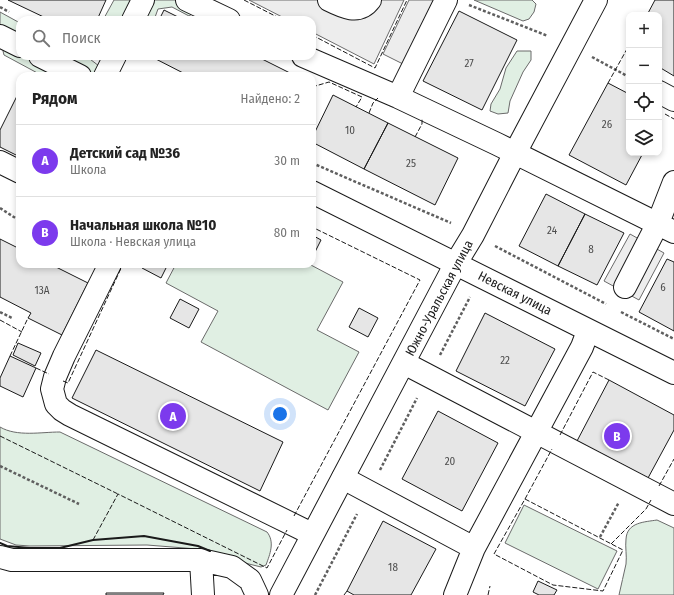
<!DOCTYPE html>
<html lang="ru">
<head>
<meta charset="utf-8">
<style>
  :root { --surface:#fff; --page:#f2f2f2; --text:#222; --muted:#767676; --line:#e0e0e0; --accent:#7c3aed }
  body { margin:0; font-family:"Fira Sans Condensed",sans-serif; background:var(--page); color:var(--text) }
  .controls { position:absolute; right:12px; top:12px; display:grid; overflow:hidden; border-radius:8px; box-shadow:0 2px 6px #0003 }
  .controls button { width:36px; height:36px; display:grid; place-items:center; padding:0; border:0; border-bottom:1px solid var(--line); background:var(--surface); color:var(--text); font:20px sans-serif }
  .you { position:absolute; left:280px; top:414px; width:14px; height:14px; margin:-10px; border:3px solid #fff; border-radius:50%; background:#1a73e8; box-shadow:0 0 0 6px #1a73e833 }
  .badge { display:grid; place-items:center; width:26px; height:26px; border-radius:50%; background:var(--accent); color:#fff; font-size:13px; font-weight:700 }
  .pin { position:absolute; translate:-50% -50%; border:2px solid #fff; box-shadow:0 1px 4px #0006 }
  .list { margin:0; padding:0; list-style:none }
  h2 { display:flex; justify-content:space-between; align-items:center; height:52px; margin:0; padding:0 16px; font-size:17px }
  h2 small { font-size:13px; font-weight:400; color:var(--muted) }
  .list li { display:grid; grid-template-columns:26px 1fr auto; gap:12px; align-items:center; box-sizing:border-box; height:72px; padding:0 16px; border-top:1px solid var(--line) }
  .list b { display:block; font-size:15px; white-space:nowrap }
  .list p { margin:0; font-size:13px; white-space:nowrap; color:var(--muted) }
  .list em { font-size:13px; font-style:normal; color:var(--muted) }
  .icon { flex:none; width:22px; height:22px; fill:none; stroke:currentColor; stroke-width:2; stroke-linecap:round; stroke-linejoin:round }
  .map { position:relative; flex:none; width:674px; height:595px; overflow:hidden }
  .search { position:absolute; background:var(--surface); box-shadow:0 2px 6px #0003; left:16px; top:16px; width:300px; height:44px; display:flex; align-items:center; gap:10px; box-sizing:border-box; padding:0 14px; border-radius:12px; color:var(--muted); font-size:15px }
  .panel { position:absolute; background:var(--surface); box-shadow:0 2px 6px #0003; left:16px; top:72px; width:300px; height:196px; border-radius:12px }
  .map>svg:first-child { display:block }
  .green { fill:#e0efe3; stroke:#6a6a6a }
  .parking { fill:#ededed; stroke:#6a6a6a }
  .building { fill:#e6e6e6; stroke:#1a1a1a }
  .lines { fill:none; stroke-linecap:round; stroke-linejoin:round }
  .minor-casing { stroke:#1a1a1a; stroke-width:24 }
  .major-casing { stroke:#1a1a1a; stroke-width:24 }
  .path { stroke:#5f5f5f; stroke-width:2.5; stroke-dasharray:3 2; stroke-linecap:butt }
  .minor { stroke:#fff; stroke-width:22 }
  .major { stroke:#fff; stroke-width:22 }
  .fence { stroke:#1a1a1a; stroke-width:1; stroke-dasharray:5 2; stroke-linecap:butt }
  .wall { stroke:#1a1a1a; stroke-width:2 }
  .labels { text-anchor:middle; dominant-baseline:central; stroke-width:3; stroke-linejoin:round; paint-order:stroke }
  .number-label { font-size:11px; fill:#4d4d4d }
  .street-label { font-size:13px; fill:#1a1a1a; stroke:#fff }
</style>
</head>
<body>
<div class="map">
<svg width="674" height="595" viewBox="0 0 674 595">
  <rect width="100%" height="100%" fill="#fff"/>
  <path class="green" d="M114,0H137L128,20H103Z
    M148,0H181L195,12L189,16L172,7L158,9L154,20H138Z
    M474,0H532L536,4L534,12L529,19L523,21Z
    M0,12L20,23V41L0,31Z
    M5,47L20,56H31L71,76H43L4,55L3,51Z
    M517,51H531V60L523,72L510,101L508,113L498,114L490,111L491,104L500,89L506,68Z
    M48,56H86L99,66L100,76H89Z
    M176,264H309L343,282L317,330L359,352L328,410L201,342L218,311L166,283Z
    M0,427C17,437 41,432 60,432L267,532C275,542 270,554 266,565L261,567L249,564L197,549L147,545L30,546L16,545L0,539Z
    M524,505L617,551L598,589L505,543Z
    M657,520L674,528V595H619C621,585 624,574 626,564C627,556 625,547 626,539C627,522 645,522 657,520Z"/>
  <path class="parking" d="M249,0H404L374,64L312,32V20H288Z
    M409,0H436L405,65L383,54Z
    M630,234L664,253L639,300L604,281Z"/>
  <path class="building" d="M8,0H106L97,20H50Z
    M655,0H674V76L659,67V15H647Z
    M164,10L184,20H159Z
    M459,11L517,40L482,110L423,81Z
    M150,56H256L288,72L286,76H189Z
    M608,83L629,94V153H643L626,185L569,155Z
    M20,90V157L0,147V130Z
    M333,95L388,123L364,169L312,142V138Z
    M388,123L458,158L435,205L364,169Z
    M546,194L585,214L558,266L519,246Z
    M585,214L624,233L597,285L558,266Z
    M312,235L321,240L312,258Z
    M0,239L20,249V264H50L88,283L62,335L28,318L31,313L0,297Z
    M667,259L674,262V331L639,312Z
    M144,264H168L161,278L142,268Z
    M180,299L199,309L189,328L170,318Z
    M359,308L378,318L368,337L349,327Z
    M485,313L555,349L525,406L456,371Z
    M18,343L41,353L35,366L13,355Z
    M96,350L283,442L260,491L72,398Z
    M10,356L36,368L23,397L0,386V378Z
    M609,380L674,415V430L648,478L577,441Z
    M438,411L498,443L462,511L402,479Z
    M383,521L436,549L411,595H354L347,591Z
    M538,581L557,590L554,595H539L533,592Z
    M106,593H164L163,595H106Z"/>
  <g class="lines">
    <g class="minor-casing">
      <path id="minor" d="M187,0L229,20
        M329,0C343,7 359,15 370,0
        M133,20L143,0
        M0,36L20,46
        M40,56L80,76
        M303,56L398,97L497,144L674,232
        M105,76L115,56
        M659,92L674,100
        M398,97L446,0
        M0,162L20,172
        M312,192L674,373
        M110,264L64,356L55,377L52,389L56,404L62,410L70,415L312,534
        M625,287L658,223L674,182
        M404,363L674,504
        M343,478L474,548
        M0,557L12,560H201L232,567L250,580L257,595
        M201,560L203,595
        M455,595L474,548L582,347L588,331"/>
    </g>
    <g class="major-casing">
      <path id="major" d="M281,595L456,263L473,235L515,153L596,0"/>
    </g>
    <path class="path" d="M469,5L548,36
      M0,7L9,12
      M592,57L629,77
      M133,73L138,76
      M312,163L451,223
      M0,208L20,221
      M495,246L606,304
      M0,312L12,318
      M621,312L674,339
      M440,355L470,297
      M0,466L79,504
      M380,470L417,398
      M600,537L619,502
      M315,595L357,514"/>
    <use href="#minor" class="minor"/>
    <use href="#major" class="major"/>
    <path class="fence" d="M244,0L283,20
      M312,35L375,68L407,0
      M288,72L295,76
      M608,83L627,49
      M312,87L329,82L362,97L356,107
      M369,113L373,103L378,98
      M665,114L674,119
      M415,137L422,124V119
      M0,320L22,332
      M10,356L28,318
      M36,368L49,374
      M63,381L68,383L123,264
      M560,435L593,372L609,380
      M0,436L118,494
      M659,486L674,459
      M525,499L623,550L603,591L553,585L494,554Z
      M525,499L552,449
      M294,516L420,280L312,227
      M93,540L118,494L267,568L287,530
      M611,544L646,509L651,500
      M344,595L347,591
      M488,595L490,586"/>
    <path class="wall" d="M0,543L7,546L30,548H60L93,540L144,536L198,546L210,551"/>
  </g>
  <g class="labels">
    <g class="number-label">
      <text x="469" y="63">27</text>
      <text x="607" y="124">26</text>
      <text x="350" y="130">10</text>
      <text x="411" y="163">25</text>
      <text x="552" y="230">24</text>
      <text x="591" y="249">8</text>
      <text x="663" y="287">6</text>
      <text x="42" y="290">13А</text>
      <text x="505" y="360">22</text>
      <text x="450" y="461">20</text>
      <text x="393" y="567">18</text>
    </g>
    <g class="street-label">
      <text transform="translate(515 293) rotate(27)">Невская улица</text>
      <text transform="translate(439 298) rotate(-62)">Южно-Уральская улица</text>
    </g>
  </g>
</svg>
<div class="controls">
<button>+</button>
<button>−</button>
<button><svg class="icon" aria-label="locate" viewBox="0 0 24 24"><circle cx="12" cy="12" r="6"/><path d="M12 2v4M12 18v4M2 12h4M18 12h4"/></svg></button>
<button><svg class="icon" aria-label="layers" viewBox="0 0 24 24"><path d="M12 4l9 5-9 5-9-5zM3 14l9 5 9-5"/></svg></button>
</div>
<div class="you"></div>
<div class="pin badge" style="left:173px;top:416px">A</div>
<div class="pin badge" style="left:617px;top:436px">B</div>
<div class="search"><svg class="icon" aria-label="search" viewBox="0 0 24 24"><circle cx="10" cy="10" r="6"/><path d="M15 15l6 6"/></svg>Поиск</div>
<section class="panel">
<h2>Рядом<small>Найдено: 2</small></h2>
<ul class="list">
<li><span class="badge">A</span><div><b>Детский сад №36</b><p>Школа</p></div><em>30 m</em></li>
<li><span class="badge">B</span><div><b>Начальная школа №10</b><p>Школа · Невская улица</p></div><em>80 m</em></li>
</ul>
</section>
</div>
</body>
</html>
